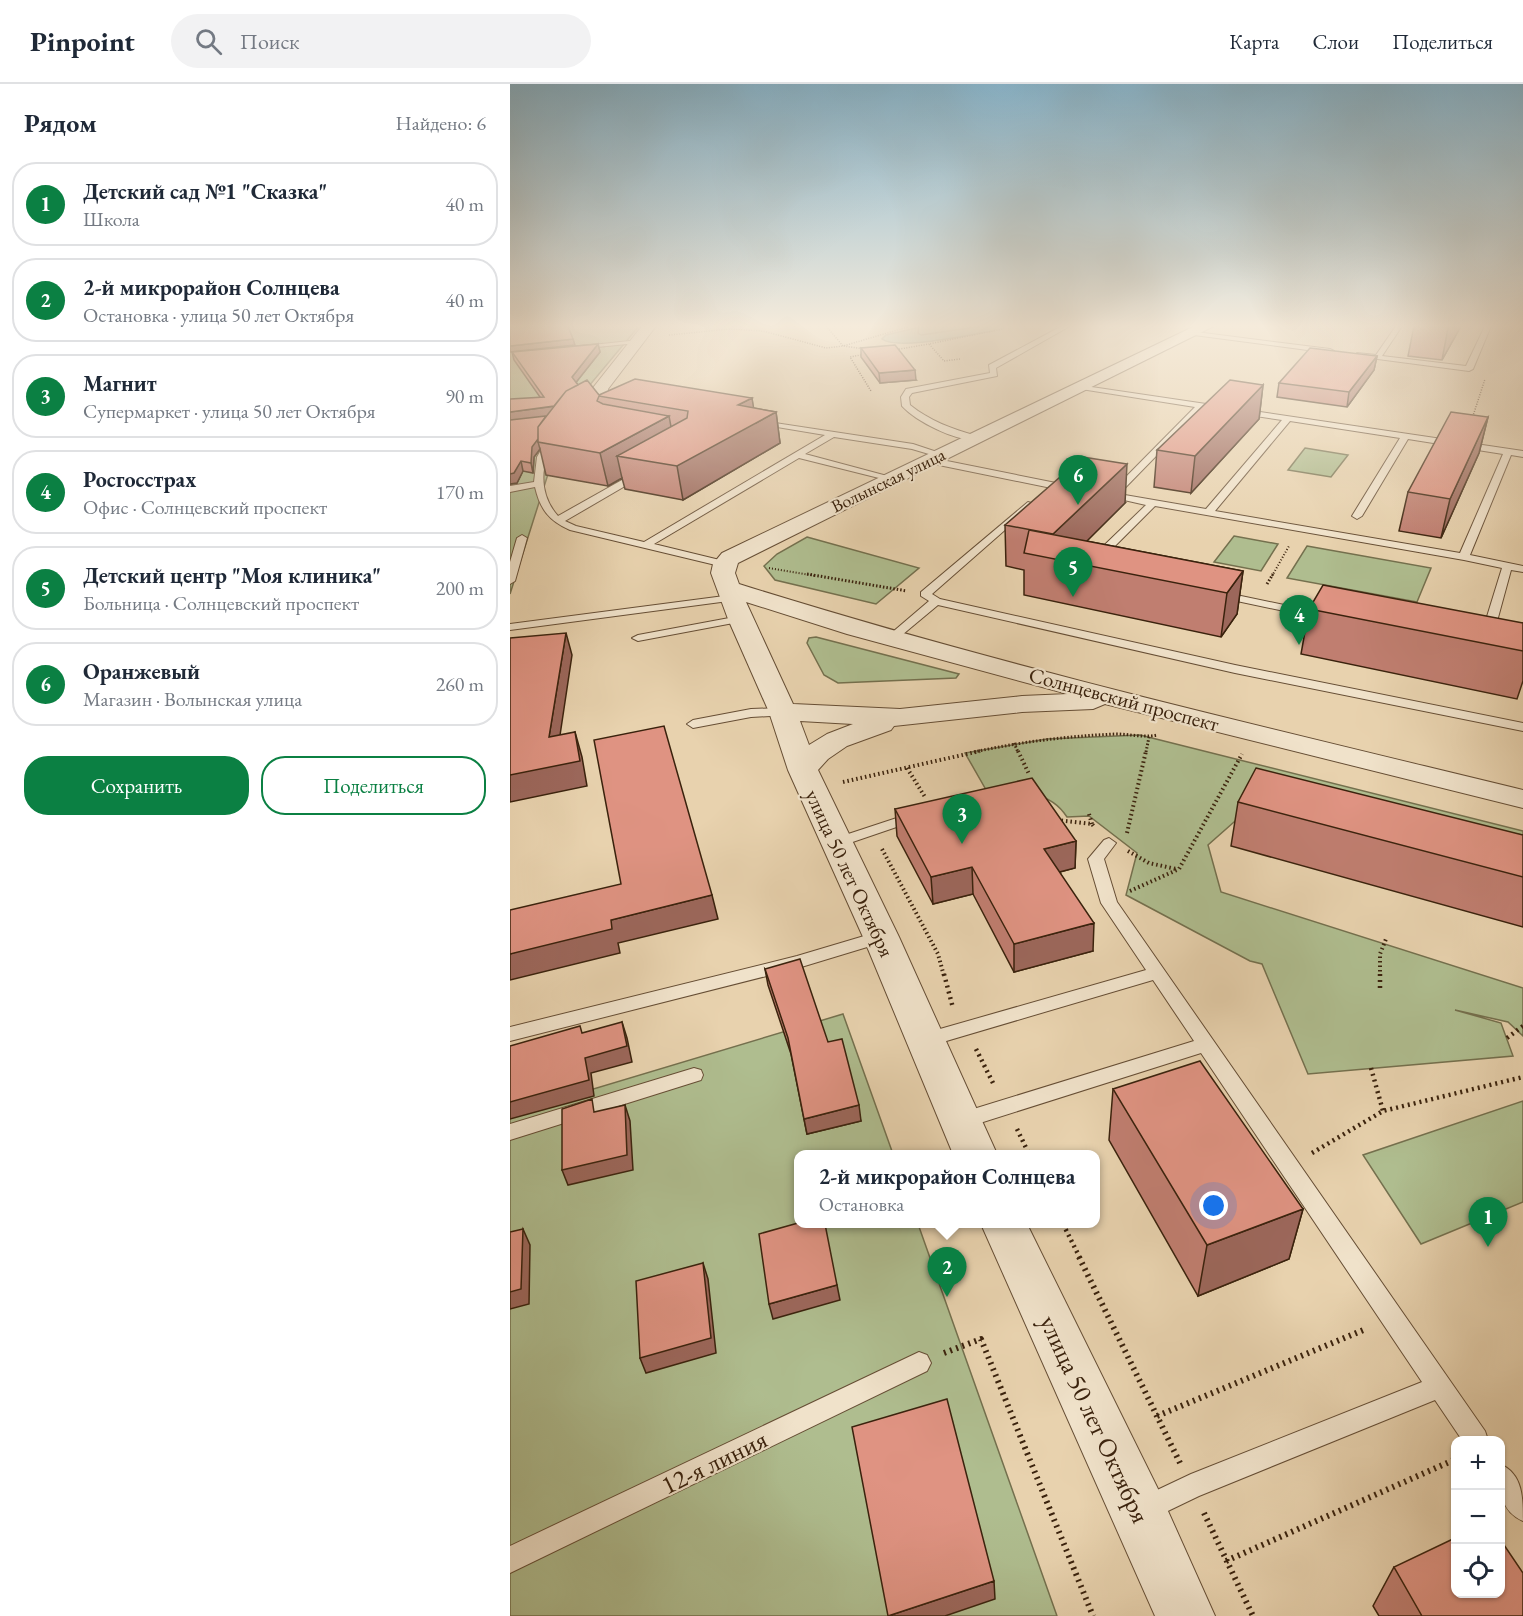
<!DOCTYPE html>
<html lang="ru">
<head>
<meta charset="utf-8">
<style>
  :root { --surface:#fff; --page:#f2f2f3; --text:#1f2937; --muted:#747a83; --line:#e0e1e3; --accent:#0b8043 }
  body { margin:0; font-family:"EB Garamond",serif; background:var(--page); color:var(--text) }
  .controls { position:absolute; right:18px; bottom:18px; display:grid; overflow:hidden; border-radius:12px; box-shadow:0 2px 4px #0004 }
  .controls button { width:54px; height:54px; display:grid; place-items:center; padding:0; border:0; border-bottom:2px solid var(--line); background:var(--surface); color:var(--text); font:30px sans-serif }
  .you { position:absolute; left:704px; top:1122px; width:21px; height:21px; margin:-15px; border:4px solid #fff; border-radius:50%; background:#1a73e8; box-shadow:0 0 0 9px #1a73e833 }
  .badge { display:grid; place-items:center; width:39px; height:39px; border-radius:50%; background:var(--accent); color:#fff; font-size:20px; font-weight:700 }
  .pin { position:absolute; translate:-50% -50px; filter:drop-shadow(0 2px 3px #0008) }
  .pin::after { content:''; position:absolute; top:32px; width:21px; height:18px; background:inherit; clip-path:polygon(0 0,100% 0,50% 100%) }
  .popup { position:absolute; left:284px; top:1066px; width:306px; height:78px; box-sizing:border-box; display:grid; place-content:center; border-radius:12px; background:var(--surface); filter:drop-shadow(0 2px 4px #0005); font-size:20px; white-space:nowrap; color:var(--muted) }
  .popup b { font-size:22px; color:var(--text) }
  .popup::after { content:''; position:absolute; left:50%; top:100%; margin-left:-12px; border:12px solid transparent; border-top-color:var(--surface) }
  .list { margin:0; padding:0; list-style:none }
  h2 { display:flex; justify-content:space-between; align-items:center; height:78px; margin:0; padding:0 24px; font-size:26px }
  h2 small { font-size:20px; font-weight:400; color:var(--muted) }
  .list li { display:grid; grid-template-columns:39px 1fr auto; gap:18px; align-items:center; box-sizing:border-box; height:84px; margin:0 12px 12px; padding:0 12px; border:2px solid var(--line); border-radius:24px }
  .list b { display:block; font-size:22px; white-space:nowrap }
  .list p { margin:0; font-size:20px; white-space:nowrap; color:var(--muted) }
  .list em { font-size:20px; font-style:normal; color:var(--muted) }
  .actions { display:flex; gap:12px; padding:18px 24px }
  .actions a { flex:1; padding:14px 0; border:2px solid var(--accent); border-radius:24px; text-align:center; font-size:21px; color:var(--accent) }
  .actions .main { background:var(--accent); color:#fff }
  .icon { flex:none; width:33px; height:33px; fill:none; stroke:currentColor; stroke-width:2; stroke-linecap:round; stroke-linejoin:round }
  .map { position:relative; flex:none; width:1013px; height:1532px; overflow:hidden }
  header { display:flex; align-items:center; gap:36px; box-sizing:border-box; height:84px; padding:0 30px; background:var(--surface); border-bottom:2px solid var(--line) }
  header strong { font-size:28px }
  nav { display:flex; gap:33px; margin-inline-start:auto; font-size:21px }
  .search { width:420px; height:54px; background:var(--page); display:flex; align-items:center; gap:15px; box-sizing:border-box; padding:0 21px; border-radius:33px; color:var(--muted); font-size:22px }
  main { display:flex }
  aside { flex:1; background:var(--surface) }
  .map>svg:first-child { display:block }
  .green { fill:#afbd8f; stroke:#74704e; stroke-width:1.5 }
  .water { fill:#98b8a6; stroke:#727c69; stroke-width:1.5 }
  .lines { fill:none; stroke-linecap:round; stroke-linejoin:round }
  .shore { stroke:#696d5a; stroke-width:1.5 }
  .service-casing { stroke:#664e35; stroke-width:2 }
  .minor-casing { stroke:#664e35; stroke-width:2 }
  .tertiary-casing { stroke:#664e35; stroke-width:2 }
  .path-far5 { stroke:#3a220d; stroke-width:1.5; stroke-dasharray:1 1.5; stroke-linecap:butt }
  .path-far4 { stroke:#3a220d; stroke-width:2; stroke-dasharray:1 2; stroke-linecap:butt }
  .path-far3 { stroke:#3a220d; stroke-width:3; stroke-dasharray:1.5 2; stroke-linecap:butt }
  .path-far2 { stroke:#3a220d; stroke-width:4; stroke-dasharray:1.5 3; stroke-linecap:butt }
  .path-far1 { stroke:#3a220d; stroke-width:4.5; stroke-dasharray:2 4; stroke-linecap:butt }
  .path { stroke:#3a220d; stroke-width:6; stroke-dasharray:2 4.5; stroke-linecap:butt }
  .service { fill:#f0e2ca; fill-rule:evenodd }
  .minor { fill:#f0e2ca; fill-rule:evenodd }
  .tertiary { fill:#f0e2ca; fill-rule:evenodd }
  .wall { fill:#c07e70; stroke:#3a220d; stroke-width:1.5 }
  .shaded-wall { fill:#9c675b; stroke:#3a220d; stroke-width:1.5 }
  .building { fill:#df9382; stroke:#3a220d; stroke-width:1.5 }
  .labels { text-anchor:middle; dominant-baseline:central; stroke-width:4.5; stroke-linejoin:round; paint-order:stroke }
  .far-street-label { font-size:18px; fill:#3a220d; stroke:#f0e2ca }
  .street-label { font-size:21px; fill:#3a220d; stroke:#f0e2ca }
  .near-street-label { font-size:26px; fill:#3a220d; stroke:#f0e2ca }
</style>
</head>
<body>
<header>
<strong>Pinpoint</strong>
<div class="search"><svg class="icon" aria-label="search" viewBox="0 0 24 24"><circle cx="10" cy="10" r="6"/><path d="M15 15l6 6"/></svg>Поиск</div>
<nav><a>Карта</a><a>Слои</a><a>Поделиться</a></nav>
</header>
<main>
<aside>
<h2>Рядом<small>Найдено: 6</small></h2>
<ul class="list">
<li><span class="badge">1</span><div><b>Детский сад №1 &quot;Сказка&quot;</b><p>Школа</p></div><em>40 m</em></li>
<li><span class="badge">2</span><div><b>2-й микрорайон Солнцева</b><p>Остановка · улица 50 лет Октября</p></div><em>40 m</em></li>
<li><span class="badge">3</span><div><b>Магнит</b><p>Супермаркет · улица 50 лет Октября</p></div><em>90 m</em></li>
<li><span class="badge">4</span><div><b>Росгосстрах</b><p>Офис · Солнцевский проспект</p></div><em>170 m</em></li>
<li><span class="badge">5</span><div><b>Детский центр &quot;Моя клиника&quot;</b><p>Больница · Солнцевский проспект</p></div><em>200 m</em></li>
<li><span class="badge">6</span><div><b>Оранжевый</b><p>Магазин · Волынская улица</p></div><em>260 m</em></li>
</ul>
<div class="actions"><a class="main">Сохранить</a><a>Поделиться</a></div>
</aside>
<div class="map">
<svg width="1013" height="1532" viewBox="0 0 1013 1532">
  <rect width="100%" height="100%" fill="#e8d2ae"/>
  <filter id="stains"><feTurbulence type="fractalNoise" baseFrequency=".00333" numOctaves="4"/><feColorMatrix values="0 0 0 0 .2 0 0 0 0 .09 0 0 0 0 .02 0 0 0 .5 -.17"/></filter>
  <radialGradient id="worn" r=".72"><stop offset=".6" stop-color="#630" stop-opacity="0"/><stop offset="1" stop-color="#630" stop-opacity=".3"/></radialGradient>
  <path class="green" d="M0,242H129L58,327L0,510Z
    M795,364L838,371L821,393L778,386Z
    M724,452L768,460L751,487L704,478Z
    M297,453L409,484L366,520L265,496L254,482L267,470Z
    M797,462L921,484L907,518L777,494Z
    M306,553L449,590L446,594L328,599L314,591L297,559L299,554Z
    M630,651L1013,747V795L741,723L698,761L711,808L1013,904V952L998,938L945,926L991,939L1003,972L798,990L752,880L740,877L616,811L627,769L579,732L557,733C538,704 509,709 479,711L455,669L537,655Z
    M333,930L383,1070H288V1140H408L547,1532H0V1030Z
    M1013,1017V1118L911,1160L853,1071Z"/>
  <path class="water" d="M414,242H487V243L483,247C461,250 388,267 372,255L376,251Z"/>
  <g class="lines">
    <path class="shore" d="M409,242L408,249L411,251L473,242"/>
    <g class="service-casing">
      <path id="service" d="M552,242H560L486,284L487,292L402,309L399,313L400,321C420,337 442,345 467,352V356C445,357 407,338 392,322L391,313L396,305L480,289L479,281Z
        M886,242H892L872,272L956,282L975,242H981L963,285L959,287L845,272L847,269L866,271Z
        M686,248L820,265L824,267L820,269L684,251Z
        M129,256L127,259L67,265L64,263Z
        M568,301L1013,367V373L1001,371L960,471L1013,482V488L1001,486L983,552L977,555L971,552L992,484L954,476L645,422L589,478H581V474L636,421L592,411L600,409L685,323L571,305ZM693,324L772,336L696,425L609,410ZM780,337L890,354L842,432L847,435L852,432L898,355L993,370L950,469L705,427Z
        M246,336L403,360L433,370L429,373L402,365L324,353L295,370L381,393V397L289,374L144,460L218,478V482L214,483L60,446C39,437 30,425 25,403L0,408V402L24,398L27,373L38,354L41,353L45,356C30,379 28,410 48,432L128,387H134V391L55,437L66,442L134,458L315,351L249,340L245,338Z
        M417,373L561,402L566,405L561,408L414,378L413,376Z
        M518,418L521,419V423L422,510L430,515L725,581L1013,639V647L725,589L428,521L386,556H378V552L419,517L411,512V508Z
        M12,451L17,454L5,497L0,500V478L7,454Z
        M712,508L817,530L823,533L817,536L708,513V509Z
        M222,511L226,512V516L0,546V540Z
        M230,532L236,535L234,537L128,557L122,554L128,551Z
        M273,624L279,628L278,631L241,633L183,644L177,640L183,636L241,625Z
        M405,728L410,729L412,732L410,735L325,764L318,759L320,756Z
        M599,754L606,759L594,775L607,818L975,1347L978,1356H952L925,1316L689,1412L635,1438L626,1434L622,1425L626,1416L681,1390L912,1298L691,969L451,1045L444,1043L441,1037L444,1031L684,957L643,896L416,963L410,961L407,956L410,951L416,949L636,886L591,819L578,775L594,756Z
        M371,847L377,849L379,853L377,857L288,884L0,957V943L287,872Z
        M184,984L191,986L193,991L191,996L0,1056V1040Z
        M409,1268L417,1271L421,1279L417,1287L0,1489V1462Z
        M990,1380C1013,1390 1013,1414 1013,1437C988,1426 990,1403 990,1380Z"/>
    </g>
    <g class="minor-casing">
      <path id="minor" d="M132,242H146L98,305L100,316L98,319H86L82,305Z"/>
    </g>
    <g class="tertiary-casing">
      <path id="tertiary" d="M685,242H704L228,479L225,489L229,500C487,581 750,642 1013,706V724L595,620L583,625L512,628L384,642L381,646L337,662L318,675L308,686L389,853L487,1070H443L353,853L278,686L259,628L218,535L201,489L203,480L212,469ZM236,518L337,550L558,610L512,612L390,625L283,620ZM290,637L343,640L317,650L299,661Z
        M471,1140H517L649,1407L705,1532H645Z"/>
    </g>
    <path class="path-far5" d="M316,242L333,262L401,242
      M159,251L220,245L253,247L316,264L333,262L355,265
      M384,266L419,260
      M356,270L340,273L361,307
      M450,275L434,277L419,260L493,245L495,242
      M962,335L975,295"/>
    <path class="path-far4" d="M259,484L306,492
      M762,492L779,462"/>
    <path class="path-far3" d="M297,490L397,507
      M757,500L763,490
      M504,659L508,668
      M464,668C510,658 558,652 606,650C620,650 633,654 647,651
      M636,668L639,653"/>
    <path class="path-far2" d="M508,667L519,690
      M397,684L415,713
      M333,698L470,667
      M579,730L582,740
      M547,736L582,740L585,744
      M617,749L636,667
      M372,765L428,870L434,892
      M618,767L639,779L666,785
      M620,807L669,785L732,670
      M870,892V870L876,855"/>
    <path class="path-far1" d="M434,890L443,924
      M870,890V907
      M997,954L1013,942
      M466,965L484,1001
      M861,984L873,1027
      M507,1045L519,1070
      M802,1069L873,1027L1013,993
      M553,1140L570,1174"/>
    <path class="path" d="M569,1173L670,1379
      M434,1269L471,1255L583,1532
      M647,1332L856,1245
      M694,1429L743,1532
      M716,1477L946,1375"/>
    <use href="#service" class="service"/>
    <use href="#minor" class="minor"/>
    <use href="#tertiary" class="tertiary"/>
  </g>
  <path class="wall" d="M904,242H951L932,276L898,272Z
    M88,260L90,268L66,298L68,301L89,311L242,314L243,324L266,328L270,359L173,416L115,405L112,394L98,402L36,391L30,365L24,373L23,389L13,387L7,399L0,400L30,313L4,276L2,268Z
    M351,264L406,296L370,299L351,273Z
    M867,272L864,286L837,323L767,313L769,299Z
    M753,301L749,335L681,409L644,403L647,366Z
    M978,333L969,369L931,454L889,447L898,408Z
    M615,419L576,457L733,487L727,530L711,553L514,511V486L496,482L495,441Z
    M799,525L1013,539V597L1007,615L791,570Z
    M728,718L1013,751V843L721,762Z
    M385,725L566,757L565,784L550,788L583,867L504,888L463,810L423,820L387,752Z
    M255,885L318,958L351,1037L297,1050L281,970L258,901Z
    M603,1005L793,1125L779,1175L688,1212L599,1056Z
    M884,1483L1013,1532H869L863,1522Z"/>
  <path class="shaded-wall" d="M940,242H951L932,276L938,244Z
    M63,255L65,261L0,268V262Z
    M88,260L90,268L64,301L62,293Z
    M867,272L864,286L837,323L839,308Z
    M405,286L406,296L370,299L369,289Z
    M753,301L749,335L681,409L685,372Z
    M242,314L246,339L266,328L270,359L173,416L167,382L228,321Z
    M54,321L28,358L30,365L24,373L23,389L21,379L0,337V328Z
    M159,332L165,364L107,372L112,394L98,402L90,369Z
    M978,333L969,369L931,454L940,415Z
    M11,377L13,387L7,399L0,400V390Z
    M617,380L615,419L557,477L542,474L543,450Z
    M733,487L727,530L711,553L717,509Z
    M56,549L62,571L46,678L39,653Z
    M65,648L72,673L77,702L0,718V691Z
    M566,757L565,784L534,792V765Z
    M462,783L463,810L423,820L421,793Z
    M202,811L208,835L108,859L110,869L0,896V870L101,836Z
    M584,839L583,867L504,888V860Z
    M112,938L117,954L122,978L81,989L84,1012L0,1035V1018L75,974Z
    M115,1021L120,1037L123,1086L58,1101L52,1086Z
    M349,1021L351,1037L297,1050L294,1035Z
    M793,1125L779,1175L688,1212L697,1161Z
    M13,1145L20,1161L19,1220L0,1225V1208Z
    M193,1179L198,1195L206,1269L136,1289L130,1274Z
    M327,1201L330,1216L263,1235L259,1220Z
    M484,1497L485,1515L435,1532H378Z"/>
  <path class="building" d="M0,242H58L63,255L0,262Z
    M917,242H940L938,244Z
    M88,260L62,293L68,301L56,307L44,322L0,328V315L34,313L2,268Z
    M385,261L405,286L369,289L351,264Z
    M800,264L867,272L839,308L769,299Z
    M125,295L242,314L228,321L266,328L167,382L107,372L177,334L178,327L89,312L87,317L93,320L159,332L90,369L28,358V343L56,307L77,296L89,311Z
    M720,296L753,301L685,372L647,366Z
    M941,328L978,333L940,415L898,408Z
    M36,332L28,343V355L22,363L21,379L11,377L4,389L0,390V336Z
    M573,373L617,380L543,450L495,441Z
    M519,446L733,487L717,509L514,469Z
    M813,501L1013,539V567L799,525Z
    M56,549L39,653L65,648L70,677L0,691V554Z
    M154,642L202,811L101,836L102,845L0,870V826L111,800L84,656Z
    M746,684L1013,751V793L728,718Z
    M522,694L566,757L534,765L584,839L504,860L462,783L421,793L385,725Z
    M290,875L318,958L332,955L349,1021L294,1035L278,954L255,885Z
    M112,938L117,962L75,974L79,996L0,1018V962L70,942L72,949Z
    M690,977L793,1125L697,1161L603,1005Z
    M82,1015L84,1028L115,1021L117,1071L52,1086V1025Z
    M288,1139L315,1140L327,1201L259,1220L249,1150Z
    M13,1145L11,1205L0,1208V1148Z
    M193,1179L201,1254L130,1274L126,1197Z
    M437,1315L484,1497L378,1532L342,1343Z
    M945,1454V1509H990V1455L1013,1489V1532H912L884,1483Z"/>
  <linearGradient id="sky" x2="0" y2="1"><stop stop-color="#88b6ce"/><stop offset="0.53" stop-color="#f5ebdb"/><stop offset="1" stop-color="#f5ebdb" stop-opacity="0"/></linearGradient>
  <rect width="1013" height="457" fill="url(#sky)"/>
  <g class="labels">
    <g class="far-street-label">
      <text transform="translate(378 396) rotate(-26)">Волынская улица</text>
    </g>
    <g class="street-label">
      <text transform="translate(614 615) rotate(15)">Солнцевский проспект</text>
      <text transform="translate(340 789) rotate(65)">улица 50 лет Октября</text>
    </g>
    <g class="near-street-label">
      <text transform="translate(585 1335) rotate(65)">улица 50 лет Октября</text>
      <text transform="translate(204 1378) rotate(-26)">12-я линия</text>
    </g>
  </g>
  <rect width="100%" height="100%" filter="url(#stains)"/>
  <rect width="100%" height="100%" fill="url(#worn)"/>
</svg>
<div class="controls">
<button>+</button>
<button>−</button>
<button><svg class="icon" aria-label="locate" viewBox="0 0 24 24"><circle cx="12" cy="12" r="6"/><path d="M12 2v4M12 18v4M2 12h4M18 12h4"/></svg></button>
</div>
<div class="you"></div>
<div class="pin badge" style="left:978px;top:1163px">1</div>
<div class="pin badge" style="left:437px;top:1213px">2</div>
<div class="popup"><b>2-й микрорайон Солнцева</b>Остановка</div>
<div class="pin badge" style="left:452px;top:760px">3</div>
<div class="pin badge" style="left:789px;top:561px">4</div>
<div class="pin badge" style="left:563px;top:513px">5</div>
<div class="pin badge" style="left:568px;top:421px">6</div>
</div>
</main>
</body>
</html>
